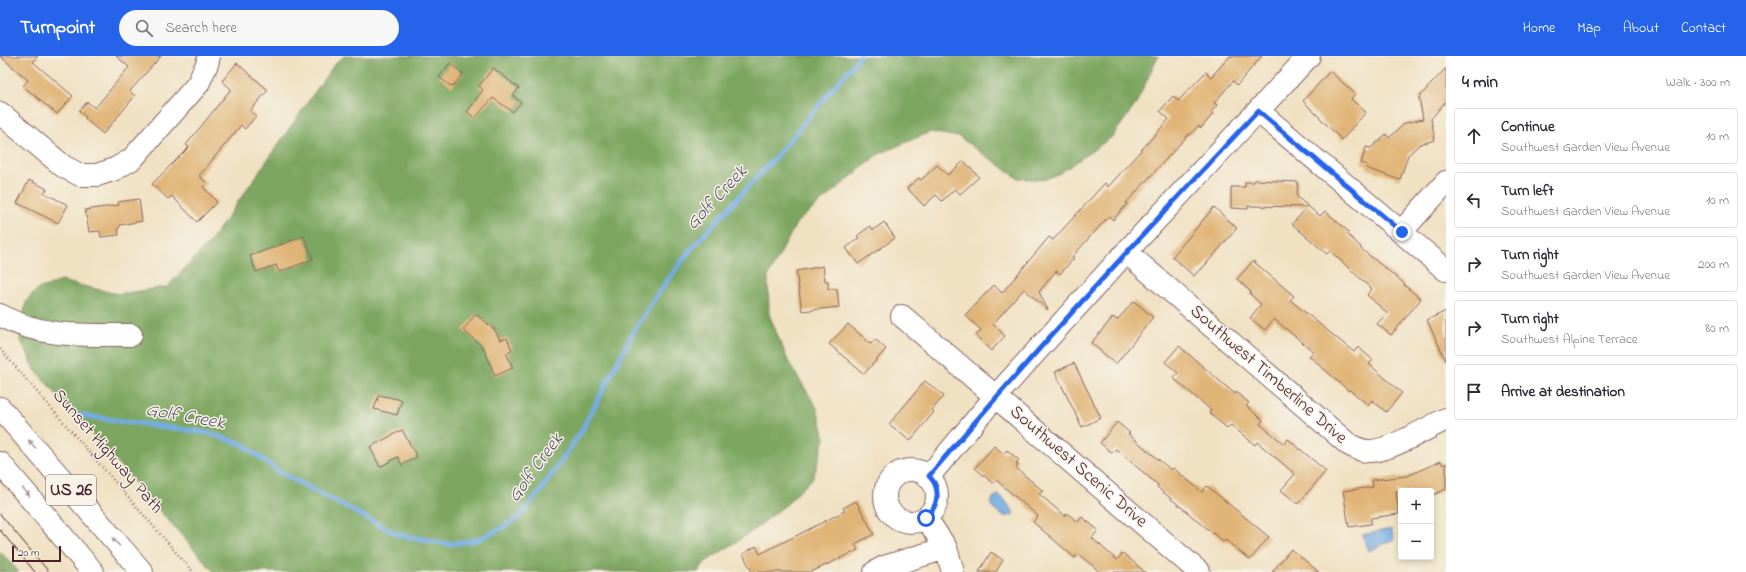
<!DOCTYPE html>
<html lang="en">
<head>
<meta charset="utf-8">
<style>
  :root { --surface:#fff; --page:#f7f7f7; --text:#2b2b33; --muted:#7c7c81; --line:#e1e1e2; --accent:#2563eb }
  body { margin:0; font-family:"Indie Flower",sans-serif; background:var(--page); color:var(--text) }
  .controls { position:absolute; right:12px; bottom:12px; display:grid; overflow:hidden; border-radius:4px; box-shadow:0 2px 6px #0003 }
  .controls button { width:36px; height:36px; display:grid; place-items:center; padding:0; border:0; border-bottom:1px solid var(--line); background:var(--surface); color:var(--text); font:20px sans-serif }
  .scale { position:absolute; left:12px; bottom:10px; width:49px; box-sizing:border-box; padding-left:4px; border:2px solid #4a1f2b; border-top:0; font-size:11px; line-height:14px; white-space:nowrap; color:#4a1f2b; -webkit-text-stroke:3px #f7f3e8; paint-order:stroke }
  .stop { position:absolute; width:12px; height:12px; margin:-9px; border:3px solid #2563eb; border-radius:50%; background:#fff }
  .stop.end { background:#2563eb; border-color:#fff; box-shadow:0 1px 4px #0008 }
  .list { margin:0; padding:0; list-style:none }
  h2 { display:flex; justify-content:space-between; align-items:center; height:52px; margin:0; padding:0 16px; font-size:17px }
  h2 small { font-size:13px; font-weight:400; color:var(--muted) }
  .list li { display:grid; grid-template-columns:26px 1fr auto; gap:12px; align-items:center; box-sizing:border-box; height:56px; margin:0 8px 8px; padding:0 8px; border:1px solid var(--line); border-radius:4px }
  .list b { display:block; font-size:15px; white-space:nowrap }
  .list p { margin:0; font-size:13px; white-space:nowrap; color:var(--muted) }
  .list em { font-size:13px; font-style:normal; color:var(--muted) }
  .icon { flex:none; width:22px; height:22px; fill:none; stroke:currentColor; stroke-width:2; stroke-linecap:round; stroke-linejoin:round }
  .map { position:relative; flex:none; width:1446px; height:516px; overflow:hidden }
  header { display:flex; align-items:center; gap:24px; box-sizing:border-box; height:56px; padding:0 20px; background:var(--accent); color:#fff }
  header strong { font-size:19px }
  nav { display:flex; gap:22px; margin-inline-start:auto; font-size:14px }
  .search { width:280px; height:36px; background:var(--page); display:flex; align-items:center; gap:10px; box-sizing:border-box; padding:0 14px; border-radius:22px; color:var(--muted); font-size:15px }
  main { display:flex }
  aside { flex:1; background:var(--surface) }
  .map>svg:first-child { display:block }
  .forest { fill:#7ca65f; stroke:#636245 }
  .water { fill:#73ace2; stroke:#5e6686 }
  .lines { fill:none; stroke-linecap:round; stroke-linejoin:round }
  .stream { stroke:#73ace2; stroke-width:5 }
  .building { fill:#e0b476 }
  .minor-casing { stroke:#846360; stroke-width:24 }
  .highway-casing { stroke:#846360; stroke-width:24 }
  .path { stroke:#846360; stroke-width:2.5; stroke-dasharray:1 3; stroke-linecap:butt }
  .minor { stroke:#fff; stroke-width:22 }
  .highway { stroke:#fff; stroke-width:22 }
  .tram { stroke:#4a1f2b; stroke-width:1 }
  .oneway { fill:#ae9aa0 }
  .route { stroke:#2563eb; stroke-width:5 }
  .labels { text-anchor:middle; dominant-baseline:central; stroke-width:3; stroke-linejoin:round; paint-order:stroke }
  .shield { fill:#f7f3e8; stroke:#7e5f64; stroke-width:1 }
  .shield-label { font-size:17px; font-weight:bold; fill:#4a1f2b }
  .street-label { font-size:18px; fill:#4a1f2b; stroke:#f7f3e8 }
  .water-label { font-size:19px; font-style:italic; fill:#58506b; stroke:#f7f3e8 }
</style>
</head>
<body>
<header>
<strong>Turnpoint</strong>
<div class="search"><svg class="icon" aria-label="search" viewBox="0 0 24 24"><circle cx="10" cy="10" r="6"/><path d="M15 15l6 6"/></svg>Search here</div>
<nav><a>Home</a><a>Map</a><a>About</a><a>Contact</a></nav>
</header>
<main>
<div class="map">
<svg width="1446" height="516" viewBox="0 0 1446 516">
  <rect width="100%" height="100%" fill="#f7f3e8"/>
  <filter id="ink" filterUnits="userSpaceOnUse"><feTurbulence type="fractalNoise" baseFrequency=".025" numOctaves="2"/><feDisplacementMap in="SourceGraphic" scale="8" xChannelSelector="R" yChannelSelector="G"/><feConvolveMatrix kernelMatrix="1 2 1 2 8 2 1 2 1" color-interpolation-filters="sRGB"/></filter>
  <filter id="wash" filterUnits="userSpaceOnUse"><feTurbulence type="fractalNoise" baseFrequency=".012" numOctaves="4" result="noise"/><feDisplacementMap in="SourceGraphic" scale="16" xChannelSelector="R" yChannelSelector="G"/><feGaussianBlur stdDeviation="0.9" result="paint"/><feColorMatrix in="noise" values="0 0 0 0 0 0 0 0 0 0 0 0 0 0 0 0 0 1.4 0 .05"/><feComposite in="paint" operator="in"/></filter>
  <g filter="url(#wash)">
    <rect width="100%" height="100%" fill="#f0e1c2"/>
    <path class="forest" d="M344,0H1158L1136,48L1112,81L1060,117L1043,124L1018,122L959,81L930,76L877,99L797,166L768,221L769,258L788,305L817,352L825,382L813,422L787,448L751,476L704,507L698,516H214L36,315L20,283L26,245L38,233L61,225L118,238L167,231L210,186L333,10Z
      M0,495L19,516H0Z"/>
    <path class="water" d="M998,439L1004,443L1013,455V459C1003,463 996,457 991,448L993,442Z
      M1391,473L1394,483L1369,495L1362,479Z"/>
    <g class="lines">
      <path class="stream" d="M78,359L208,377L242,388L279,416L399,479L450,488L477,484L502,472L520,460L541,434L581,376L635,273L662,232L691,193L773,104L860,0"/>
    </g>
    <g id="blocks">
      <path class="building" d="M0,0H38L33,6L73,40L57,58L23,30L28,24Z
        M116,0H161L130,35L135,40L103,78L85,63L86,61L79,55L87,46L95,52L129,11Z
        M1230,0H1262L1237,29L1233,25L1214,47L1217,49L1211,56L1213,58L1201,72L1198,70L1190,79L1189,78L1126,147L1127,148L1113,164L1109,160L1072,201L1074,202L1060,218L1056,215L1039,236L1048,254L1024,233L993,268L1005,280L991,295L976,280L981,274L965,259L994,229L1002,237L1049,181L1053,184L1105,127L1108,131L1169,63L1160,55L1173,40L1178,45L1206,16L1211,21Z
        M237,7L268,34L250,55L256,60L245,73L241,69L199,120L207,127L203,131L217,146L197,166L172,140L168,143L152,128L189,91L186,89L231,33L222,25Z
        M450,7L463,18L452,31L439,21Z
        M493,12L519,32L513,40L521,46L513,56L493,42L475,62L467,56L483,34L479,30Z
        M1446,12V45L1431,63L1435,84L1420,88L1408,99L1400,124L1366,112L1367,109L1361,107L1366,91L1371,92L1386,78L1389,82L1405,67L1423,63L1419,41Z
        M1330,15L1355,38L1351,43L1366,56L1342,84L1303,45Z
        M964,105L979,121L960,138L955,133L942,145L936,139L924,150L907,132L919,122L921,124L937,109L948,119Z
        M29,124L47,133L44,137L68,149L58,167L17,147Z
        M1254,124L1298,126L1297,141L1320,160L1325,155L1349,176L1347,178L1361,191L1360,192L1405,228L1404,229L1421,243L1391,279L1377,268L1387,257L1367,239L1372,233L1330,195L1327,198L1292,168L1308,151L1248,150V153L1231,152V131H1245V126H1254Z
        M139,143L142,165L120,169V171L118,172L119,179L101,181L100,175L89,176L85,154L119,149L118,146Z
        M1214,151L1237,172L1201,214L1200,213L1194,220L1172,201Z
        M884,166L895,182L858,208L846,192L859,182L857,180L870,170L873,174Z
        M304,180L313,203L279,216L276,209L256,216L250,200Z
        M1253,205L1294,240L1290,244L1354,296L1358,291L1373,304L1369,308L1402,337L1386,356L1372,344L1368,349L1350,334L1349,335L1309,300L1314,296L1274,263L1265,274L1250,262L1261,248L1250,238L1251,236L1237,223Z
        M823,210L825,225H828V233H837L839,251L802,255L796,215Z
        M1134,245L1153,261L1116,308L1091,287L1113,261L1117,264Z
        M1446,255V305L1427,264Z
        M476,258L495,274L500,284L507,282L512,294L506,297L513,312L495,320L483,291L463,274Z
        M848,268L871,288L875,283L886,293L864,318L829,288Z
        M1179,290L1235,338L1236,336L1249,347L1246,350L1263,364L1260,368L1284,388L1288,383L1326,415L1298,448L1281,434L1295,418L1257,386L1255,389L1231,369L1227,372L1209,357L1211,354L1173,322L1178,317L1165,306Z
        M1074,307L1101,362L1082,371L1055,316Z
        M925,325L944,340L932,354L934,356L910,385L889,368Z
        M379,339L402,344L397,359L374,353Z
        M1117,366L1130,377L1128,378L1171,414L1173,412L1202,436L1207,430L1269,481L1250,504L1226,484L1224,486L1193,461L1157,431L1158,429L1116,393L1112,397L1100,387Z
        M402,374L417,401L402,409L398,401L380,411L370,391Z
        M994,390L1004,398L1007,394L1019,404L1016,407L1018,409L1016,412L1043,435L1039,438L1065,460L1067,457L1078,466L1082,461L1098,474L1092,482L1117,504L1123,497L1145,516H1100L1078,498L1075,502L1033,466L1038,460L996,424L993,427L975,412Z
        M1441,405L1443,409L1446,407V433L1431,440V435H1396L1399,458L1371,462V468L1349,471L1343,435L1373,431L1372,424L1407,420Z
        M856,445L874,478L855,488L858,494L811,516H752L743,498L756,490L760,498L845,455L843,452Z
        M1291,493L1319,516H1272Z
        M991,496L1003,504L996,516H979Z"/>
    </g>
  </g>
  <g filter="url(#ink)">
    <use href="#blocks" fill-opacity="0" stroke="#846360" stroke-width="1"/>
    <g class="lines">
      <g class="minor-casing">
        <path id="minor" d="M1258,55L1446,214
          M0,57L63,110L80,119H97L115,113L132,103L198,28L207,8L209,0
          M1401,176L1446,126
          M1126,196L1348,388C1355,392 1361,395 1369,395C1388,396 1427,372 1446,363
          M0,259C39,282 86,279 131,279
          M902,260L1199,516
          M885 440a26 26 0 1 1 52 0a26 26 0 1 1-52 0Z
          M929,420L996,340L1126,196L1309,0
          M926,462L946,492L953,516
          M875,516L884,511L946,492"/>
      </g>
      <g class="highway-casing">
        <path id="highway" d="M0,352L142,516
          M0,407L93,516"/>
      </g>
      <path class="path" d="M0,293L193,516"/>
      <use href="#minor" class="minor"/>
      <use href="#highway" class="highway"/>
      <path class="tram" d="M0,458L49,516
        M0,474L35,516"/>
    </g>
    <defs><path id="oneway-solid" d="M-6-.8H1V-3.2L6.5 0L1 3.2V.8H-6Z"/></defs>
    <g class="oneway">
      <use href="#oneway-solid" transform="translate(32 388) rotate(-131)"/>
      <use href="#oneway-solid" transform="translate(26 436) rotate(50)"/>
      <use href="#oneway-solid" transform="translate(116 486) rotate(-131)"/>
    </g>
  </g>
  <g class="lines" filter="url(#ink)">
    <path class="route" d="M926,462C938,450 942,433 929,420C1034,295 1146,175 1258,55L1402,176"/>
  </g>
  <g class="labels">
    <rect class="shield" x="46" y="419" width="50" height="30" rx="3"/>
    <g class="shield-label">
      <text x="71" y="434">US 26</text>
    </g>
    <g class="street-label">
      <text transform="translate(1268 319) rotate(41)">Southwest Timberline Drive</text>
      <text transform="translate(107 396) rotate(49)">Sunset Highway Path</text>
      <text transform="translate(1078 411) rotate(41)">Southwest Scenic Drive</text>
    </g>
    <g class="water-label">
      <text transform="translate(717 142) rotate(-47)">Golf Creek</text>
      <text transform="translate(185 361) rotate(10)">Golf Creek</text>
      <text transform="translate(536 412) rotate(-54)">Golf Creek</text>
    </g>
  </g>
</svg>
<div class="controls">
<button>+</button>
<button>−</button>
</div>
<div class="scale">20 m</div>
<div class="stop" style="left:926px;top:462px"></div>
<div class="stop end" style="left:1402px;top:176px"></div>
</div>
<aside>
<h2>4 min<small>Walk · 300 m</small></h2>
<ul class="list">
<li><svg class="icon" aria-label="ahead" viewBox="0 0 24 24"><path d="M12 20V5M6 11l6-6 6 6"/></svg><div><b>Continue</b><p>Southwest Garden View Avenue</p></div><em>10 m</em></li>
<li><svg class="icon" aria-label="left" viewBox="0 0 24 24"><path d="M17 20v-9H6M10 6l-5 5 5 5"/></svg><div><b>Turn left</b><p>Southwest Garden View Avenue</p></div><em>10 m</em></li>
<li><svg class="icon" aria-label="right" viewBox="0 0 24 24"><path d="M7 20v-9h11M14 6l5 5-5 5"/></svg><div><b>Turn right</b><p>Southwest Garden View Avenue</p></div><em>200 m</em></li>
<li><svg class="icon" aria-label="right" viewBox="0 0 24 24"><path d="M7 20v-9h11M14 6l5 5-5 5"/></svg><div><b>Turn right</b><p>Southwest Alpine Terrace</p></div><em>80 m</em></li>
<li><svg class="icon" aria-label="arrive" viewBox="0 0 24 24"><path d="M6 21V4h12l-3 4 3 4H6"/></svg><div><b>Arrive at destination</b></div></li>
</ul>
</aside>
</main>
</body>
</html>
